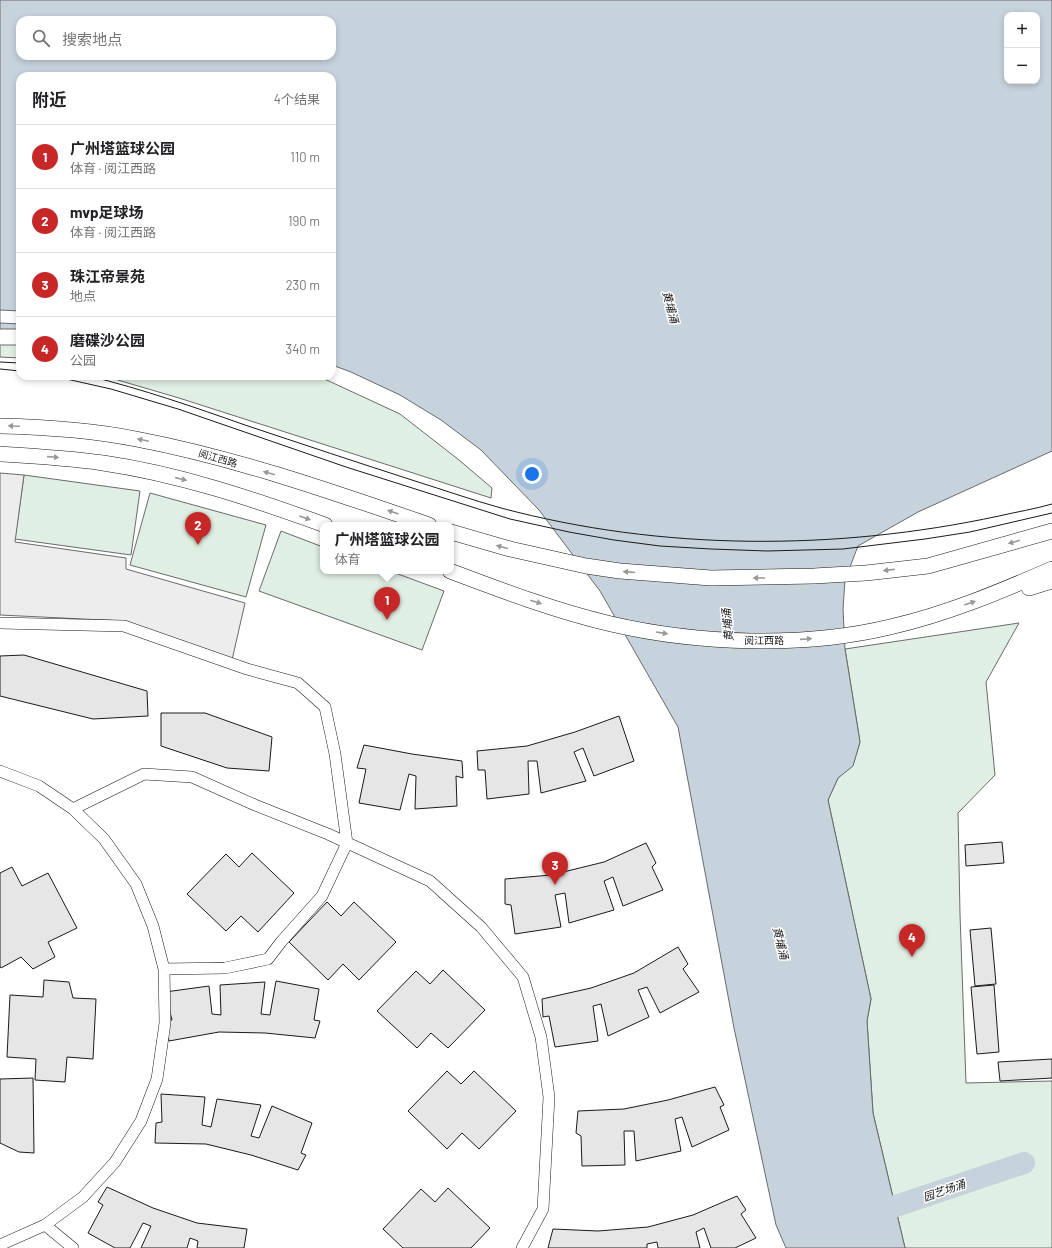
<!DOCTYPE html>
<html lang="zh">
<head>
<meta charset="utf-8">
<style>
  :root { --surface:#fff; --page:#f2f2f2; --text:#202124; --muted:#757577; --line:#e0e0e0; --accent:#c62828 }
  body { margin:0; font-family:Barlow,"Noto Sans SC",sans-serif; background:var(--page); color:var(--text) }
  .controls { position:absolute; right:12px; top:12px; display:grid; overflow:hidden; border-radius:8px; box-shadow:0 2px 6px #0003 }
  .controls button { width:36px; height:36px; display:grid; place-items:center; padding:0; border:0; border-bottom:1px solid var(--line); background:var(--surface); color:var(--text); font:20px sans-serif }
  .you { position:absolute; left:532px; top:474px; width:14px; height:14px; margin:-10px; border:3px solid #fff; border-radius:50%; background:#1a73e8; box-shadow:0 0 0 6px #1a73e833 }
  .badge { display:grid; place-items:center; width:26px; height:26px; border-radius:50%; background:var(--accent); color:#fff; font-size:13px; font-weight:700 }
  .pin { position:absolute; translate:-50% -33px; filter:drop-shadow(0 1px 2px #0008) }
  .pin::after { content:''; position:absolute; top:21px; width:14px; height:12px; background:inherit; clip-path:polygon(0 0,100% 0,50% 100%) }
  .popup { position:absolute; left:320px; top:522px; width:134px; height:52px; box-sizing:border-box; display:grid; place-content:center; border-radius:8px; background:var(--surface); filter:drop-shadow(0 1px 3px #0005); font-size:13px; white-space:nowrap; color:var(--muted) }
  .popup b { font-size:15px; color:var(--text) }
  .popup::after { content:''; position:absolute; left:50%; top:100%; margin-left:-8px; border:8px solid transparent; border-top-color:var(--surface) }
  .list { margin:0; padding:0; list-style:none }
  h2 { display:flex; justify-content:space-between; align-items:center; height:52px; margin:0; padding:0 16px; font-size:17px }
  h2 small { font-size:13px; font-weight:400; color:var(--muted) }
  .list li { display:grid; grid-template-columns:26px 1fr auto; gap:12px; align-items:center; box-sizing:border-box; height:64px; padding:0 16px; border-top:1px solid var(--line) }
  .list b { display:block; font-size:15px; white-space:nowrap }
  .list p { margin:0; font-size:13px; white-space:nowrap; color:var(--muted) }
  .list em { font-size:13px; font-style:normal; color:var(--muted) }
  .icon { flex:none; width:22px; height:22px; fill:none; stroke:currentColor; stroke-width:2; stroke-linecap:round; stroke-linejoin:round }
  .map { position:relative; flex:none; width:1052px; height:1248px; overflow:hidden }
  .search { position:absolute; background:var(--surface); box-shadow:0 2px 6px #0003; left:16px; top:16px; width:320px; height:44px; display:flex; align-items:center; gap:10px; box-sizing:border-box; padding:0 14px; border-radius:12px; color:var(--muted); font-size:15px }
  .panel { position:absolute; background:var(--surface); box-shadow:0 2px 6px #0003; left:16px; top:72px; width:320px; height:308px; border-radius:12px }
  .map>svg:first-child { display:block }
  .green { fill:#e0efe3; stroke:#6a6a6a }
  .parking { fill:#ededed; stroke:#6a6a6a }
  .water { fill:#c6d2dc; stroke:#6a6a6a; fill-rule:evenodd }
  .pier { fill:#fff; stroke:#6a6a6a }
  .lines { fill:none; stroke-linecap:round; stroke-linejoin:round }
  .river { stroke:#c6d2dc; stroke-width:22 }
  .building { fill:#e6e6e6; stroke:#1a1a1a }
  .street-casing { stroke:#1a1a1a; stroke-width:12 }
  .secondary-casing { stroke:#1a1a1a; stroke-width:16 }
  .street { stroke:#fff; stroke-width:11 }
  .secondary { stroke:#fff; stroke-width:15 }
  .tram { stroke:#1a1a1a; stroke-width:1 }
  .oneway { fill:#989898 }
  .labels { text-anchor:middle; dominant-baseline:central; stroke-width:3; stroke-linejoin:round; paint-order:stroke }
  .street-label { font-size:10px; fill:#1a1a1a; stroke:#fff }
  .water-label { font-size:11px; font-style:italic; fill:#1a1a1a; stroke:#fff }
</style>
</head>
<body>
<div class="map">
<svg width="1052" height="1248" viewBox="0 0 1052 1248">
  <rect width="100%" height="100%" fill="#fff"/>
  <path class="green" d="M0,345H20V358L0,357Z
    M104,376H318L400,414L459,460L492,488L491,498L179,398Z
    M24,475L140,491L131,555L15,539Z
    M150,493L266,525L246,597L130,565Z
    M281,531L323,547V571H390L444,591L422,650L259,591Z
    M1019,623L986,682L995,775L958,813L960,914L966,1083L1052,1081V1248H905L873,1113L867,1021L871,999L828,800L838,778L853,765L860,742L845,649Z"/>
  <path class="parking" d="M0,473L24,475L15,542L126,558V569L245,603L232,660L125,621L0,615Z"/>
  <path class="water" d="M0,0H1052V451L918,512L858,546L845,580L843,609L845,649L860,742L853,766L838,778L828,800L871,999L867,1021L873,1113L905,1248H786L776,1225L734,1028L678,727L600,591L539,510L481,450L441,420L400,395L351,372L332,365V76H20V329H0ZM1007,15H1037V81H1007ZM20,20H332V56H20Z"/>
  <path class="pier" d="M0,310L20,311V324L0,323Z"/>
  <g class="lines">
    <path class="river" d="M866,1216L1024,1163"/>
  </g>
  <path class="building" d="M24,655L147,691L148,716L93,719L0,696V656Z
    M161,713H205L272,737L269,771L227,768L161,746Z
    M619,716L634,761L594,776L583,748L574,752L586,781L541,793L537,761H528L529,794L487,799L485,770H478L477,751L527,746L575,732Z
    M364,745L412,754L462,761L463,778L456,776L457,806L415,809L416,776L409,774L400,810L359,803L366,769L357,768Z
    M1002,842L1004,863L966,866L965,845Z
    M646,843L656,863L652,867L663,890L623,906L613,877L604,881L614,910L569,923L565,893L555,895L561,927L515,934L511,905L505,904V879L551,875L604,862Z
    M252,853L294,893L258,932L241,916L226,931L187,894L226,854L239,867Z
    M12,867L22,886L48,873L77,928L48,942L55,957L33,969L21,957L1,968L0,966V873Z
    M327,902L341,916L354,902L396,942L359,980L343,964L328,980L289,942Z
    M991,928L996,984L975,986L970,930Z
    M678,947L688,964L683,969L699,992L660,1013L647,987L638,990L649,1017L608,1036L601,1004L593,1006L598,1041L555,1047L549,1016L543,1017L542,999L591,988L634,973Z
    M443,970L485,1010L448,1048L431,1033L417,1048L377,1011L416,971L430,984Z
    M44,980L69,982L73,998L96,999L93,1059L67,1057L65,1082L35,1080L36,1059L7,1057L10,995L43,997Z
    M276,981L319,989L314,1020L320,1021L315,1038L265,1033L219,1032L169,1041L166,1022L172,1020L165,992L209,986L212,1014L221,1015L220,985L265,982L261,1014L270,1015Z
    M994,985L999,1052L977,1054L971,987Z
    M1052,1059V1078L1000,1081L998,1062Z
    M447,1071L461,1084L474,1071L516,1111L479,1149L462,1133L447,1149L408,1111Z
    M33,1078L34,1153L19,1152L0,1143V1079Z
    M715,1087L724,1105L720,1107L729,1130L692,1147L682,1117L675,1119L681,1151L636,1161L634,1131H624L625,1165L582,1166L581,1136L576,1133L578,1111L624,1109L668,1100Z
    M161,1094L205,1097L202,1125L211,1127L217,1099L261,1105L251,1136L259,1138L272,1106L312,1123L301,1153L306,1155L298,1170L251,1155L206,1144L155,1143L156,1123L162,1122Z
    M107,1187L153,1208L197,1223L247,1229L244,1248H197L198,1241L190,1238L187,1248H141L151,1226L143,1223L130,1248H115L88,1233L103,1205L98,1202Z
    M448,1188L490,1228L471,1248H403L383,1229L421,1189L435,1202Z
    M737,1196L746,1210L741,1214L756,1238L735,1248H711L704,1228L696,1232L700,1248H658L657,1242L647,1244V1248H548L553,1229L598,1231L648,1227L693,1215Z"/>
  <g class="lines">
    <g class="street-casing">
      <path id="street" d="M0,623L124,626L247,669L298,683L325,707L335,754L347,843L322,896L281,942L268,959L225,968L164,969
        M0,771L39,786L73,809L104,839L136,884L153,926L164,969L165,1023L157,1079L141,1121L115,1162L83,1197L45,1225L0,1245
        M73,809L144,774L192,777L255,805L328,834L430,881L481,927L523,977L541,1037L549,1097L543,1209L522,1248
        M45,1225L73,1248"/>
    </g>
    <g class="secondary-casing">
      <path id="secondary" d="M0,426C45,427 91,430 136,439C236,458 333,492 429,525
        M0,454C34,456 69,458 103,463C179,474 253,499 325,525
        M451,532L510,549L586,566L620,571L711,578L814,576L866,573L928,566L1052,531
        M450,571C503,591 556,611 611,624C698,644 803,648 890,627C947,614 999,592 1052,569
        M1029,588L1052,581"/>
    </g>
    <use href="#street" class="street"/>
    <use href="#secondary" class="secondary"/>
    <path class="tram" d="M0,362L20,363
      M0,369L20,371
      M53,376L111,389L178,409L346,467L510,519L569,532L614,540L660,546L711,549L767,551L843,549L925,539L970,532L1052,513
      M89,376C142,389 194,407 245,425C302,444 359,463 415,481C444,490 472,500 501,508C662,551 836,551 999,516C1016,512 1035,509 1052,504"/>
  </g>
  <defs><path id="oneway-solid" d="M-6-.8H1V-3.2L6.5 0L1 3.2V.8H-6Z"/></defs>
  <g class="oneway">
    <use href="#oneway-solid" transform="translate(14 426) rotate(-178)"/>
    <use href="#oneway-solid" transform="translate(143 440) rotate(-168)"/>
    <use href="#oneway-solid" transform="translate(53 457) rotate(4)"/>
    <use href="#oneway-solid" transform="translate(269 473) rotate(-164)"/>
    <use href="#oneway-solid" transform="translate(181 479) rotate(13)"/>
    <use href="#oneway-solid" transform="translate(393 512) rotate(-161)"/>
    <use href="#oneway-solid" transform="translate(305 518) rotate(19)"/>
    <use href="#oneway-solid" transform="translate(1014 542) rotate(164)"/>
    <use href="#oneway-solid" transform="translate(502 547) rotate(-165)"/>
    <use href="#oneway-solid" transform="translate(889 570) rotate(173)"/>
    <use href="#oneway-solid" transform="translate(629 572) rotate(-175)"/>
    <use href="#oneway-solid" transform="translate(759 578) rotate(180)"/>
    <use href="#oneway-solid" transform="translate(536 602) rotate(18)"/>
    <use href="#oneway-solid" transform="translate(970 603) rotate(-19)"/>
    <use href="#oneway-solid" transform="translate(662 633) rotate(9)"/>
    <use href="#oneway-solid" transform="translate(806 639) rotate(-4)"/>
  </g>
  <g class="labels">
    <g class="street-label">
      <text transform="translate(218 458) rotate(16)">阅江西路</text>
      <text x="764" y="640">阅江西路</text>
    </g>
    <g class="water-label">
      <text transform="translate(671 307) rotate(75)">黄埔涌</text>
      <text transform="translate(727 625) rotate(-95)">黄埔涌</text>
      <text transform="translate(781 943) rotate(76)">黄埔涌</text>
      <text transform="translate(944 1190) rotate(-19)">园艺场涌</text>
    </g>
  </g>
</svg>
<div class="controls">
<button>+</button>
<button>−</button>
</div>
<div class="you"></div>
<div class="pin badge" style="left:387px;top:620px">1</div>
<div class="popup"><b>广州塔篮球公园</b>体育</div>
<div class="pin badge" style="left:198px;top:545px">2</div>
<div class="pin badge" style="left:555px;top:885px">3</div>
<div class="pin badge" style="left:912px;top:957px">4</div>
<div class="search"><svg class="icon" aria-label="search" viewBox="0 0 24 24"><circle cx="10" cy="10" r="6"/><path d="M15 15l6 6"/></svg>搜索地点</div>
<section class="panel">
<h2>附近<small>4个结果</small></h2>
<ul class="list">
<li><span class="badge">1</span><div><b>广州塔篮球公园</b><p>体育 · 阅江西路</p></div><em>110 m</em></li>
<li><span class="badge">2</span><div><b>mvp足球场</b><p>体育 · 阅江西路</p></div><em>190 m</em></li>
<li><span class="badge">3</span><div><b>珠江帝景苑</b><p>地点</p></div><em>230 m</em></li>
<li><span class="badge">4</span><div><b>磨碟沙公园</b><p>公园</p></div><em>340 m</em></li>
</ul>
</section>
</div>
</body>
</html>
